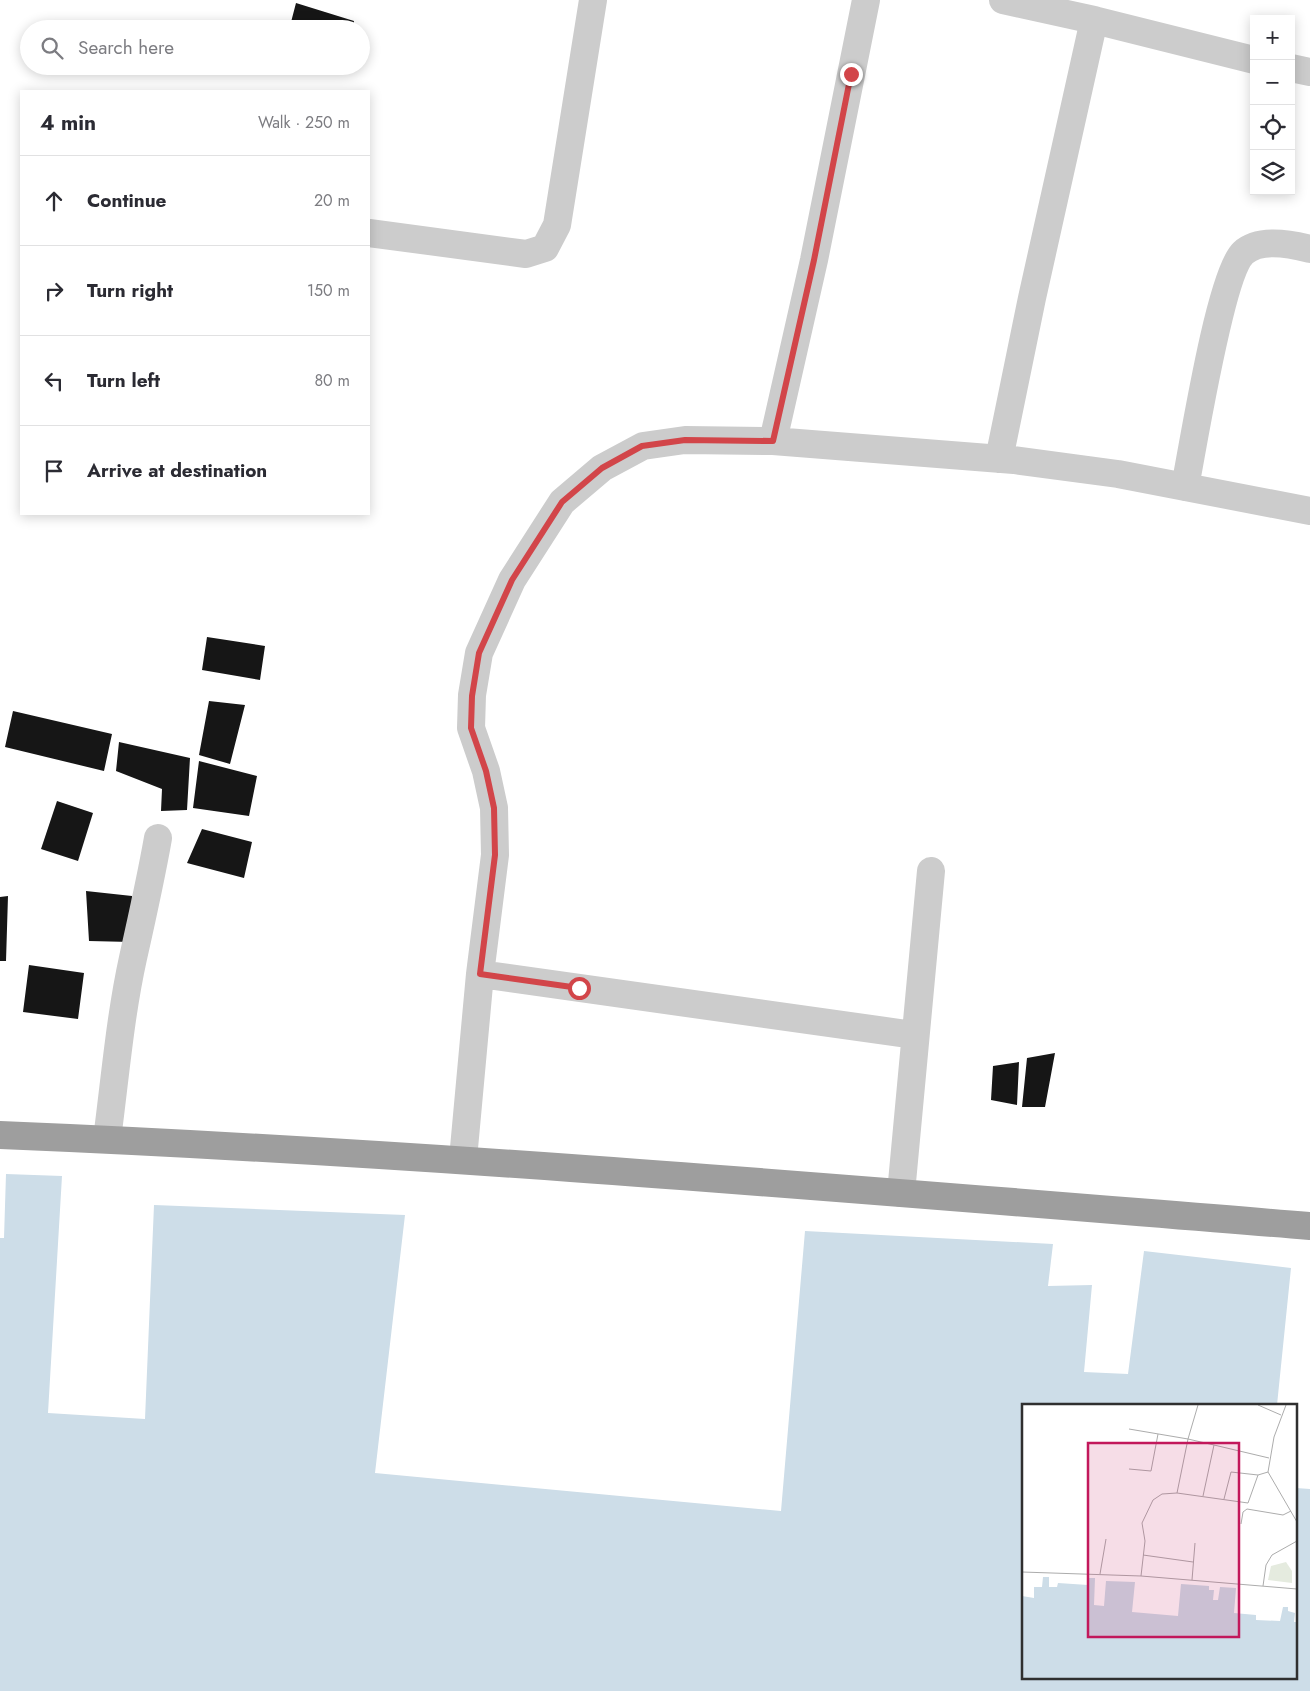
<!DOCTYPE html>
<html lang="en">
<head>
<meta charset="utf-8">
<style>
  :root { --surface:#fff; --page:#f7f7f7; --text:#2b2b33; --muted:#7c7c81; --line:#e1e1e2 }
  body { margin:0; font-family:Jost,sans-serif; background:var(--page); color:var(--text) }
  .controls { position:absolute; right:15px; top:15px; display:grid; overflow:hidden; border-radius:0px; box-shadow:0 2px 12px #0003 }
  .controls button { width:45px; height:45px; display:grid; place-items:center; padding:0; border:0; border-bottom:1px solid var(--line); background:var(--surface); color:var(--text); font:25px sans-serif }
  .stop { position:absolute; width:15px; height:15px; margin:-11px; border:4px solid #d24549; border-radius:50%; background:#fff }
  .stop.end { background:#d24549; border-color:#fff; box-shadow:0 1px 5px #0008 }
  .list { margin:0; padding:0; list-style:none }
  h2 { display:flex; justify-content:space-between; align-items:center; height:65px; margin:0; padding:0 20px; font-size:21px }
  h2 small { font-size:16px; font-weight:400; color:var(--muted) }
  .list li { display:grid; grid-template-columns:32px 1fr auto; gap:15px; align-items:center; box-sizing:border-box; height:90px; padding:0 20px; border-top:1px solid var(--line) }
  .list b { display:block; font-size:19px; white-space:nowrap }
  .list em { font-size:16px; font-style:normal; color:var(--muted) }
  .icon { flex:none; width:28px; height:28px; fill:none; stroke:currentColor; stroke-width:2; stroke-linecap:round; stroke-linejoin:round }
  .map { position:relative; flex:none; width:1310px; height:1691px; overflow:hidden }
  .search { position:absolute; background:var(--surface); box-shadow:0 2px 12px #0003; left:20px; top:20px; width:350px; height:55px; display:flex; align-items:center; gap:12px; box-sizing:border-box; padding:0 18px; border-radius:28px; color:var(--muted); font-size:19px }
  .panel { position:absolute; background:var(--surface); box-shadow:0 2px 12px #0003; left:20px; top:90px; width:350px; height:425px; border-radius:0px }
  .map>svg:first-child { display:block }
  .water { fill:#cddde8 }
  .building { fill:#161616 }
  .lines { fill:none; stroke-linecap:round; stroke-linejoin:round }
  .minor { stroke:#ccc; stroke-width:28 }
  .trunk { stroke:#9e9e9e; stroke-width:28 }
  .route { stroke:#d24549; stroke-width:6 }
  .inset-road { fill:none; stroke:#acacac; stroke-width:1 }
  .view { fill:#c2185b; fill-opacity:0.15; stroke:#c2185b; stroke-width:2.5 }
  .inset-edge { fill:none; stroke:#2f2f2f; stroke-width:2.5 }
</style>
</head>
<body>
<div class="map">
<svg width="1310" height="1691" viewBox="0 0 1310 1691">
  <rect width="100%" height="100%" fill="#fff"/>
  <path class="water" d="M6,1174L62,1176L48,1413L145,1419L154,1205L405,1215L375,1473L781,1511L805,1231L1053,1244L1048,1286L1092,1285L1084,1372L1128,1374L1144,1251L1291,1268L1277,1405H1024V1677H1296V1488L1310,1489V1691H0V1238H4Z"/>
  <path class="building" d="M296,3L354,21L353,29H300L290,26Z
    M207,637L265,646L260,680L202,670Z
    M209,701L245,705L230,764L199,755Z
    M13,711L112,734L104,771L5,747Z
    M119,742L190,758L187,810L161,811L162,789L116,771Z
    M199,761L257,776L249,816L193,808Z
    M57,801L93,813L78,861L41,849Z
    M202,829L252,842L244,878L187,863Z
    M86,891L132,896L131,942L89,941Z
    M8,896L6,961H0V897Z
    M29,965L84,973L78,1019L23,1012Z
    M1055,1053L1045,1107H1022L1027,1058Z
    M1019,1062L1017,1105L991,1100L993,1066Z"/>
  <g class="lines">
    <path class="minor" d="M1094,20L1254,60
      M1291,68L1310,72
      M369,233L526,254L545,248L557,225L593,0
      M773,441L814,260L866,0
      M999,459L1032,298L1094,20L1003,0
      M1185,487C1193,447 1220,275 1243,253C1259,238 1291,244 1310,249
      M480,974L914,1035
      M107,1139C115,1079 120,1017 133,958C142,918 151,878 158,838
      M463,1159L480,974L495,855L494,808L486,771L471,728L472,695L479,653L512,580L562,502L602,468L643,446L685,440L773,441L1014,460L1118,474L1310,511
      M901,1193L931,871"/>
    <path class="trunk" d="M0,1135C438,1153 874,1191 1310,1226"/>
  </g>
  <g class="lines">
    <path class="route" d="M579,988L480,974L495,855L494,808L486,771L471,728L472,696L479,653L512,580L562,502L602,468L642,446L685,440L773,441L814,260L851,74"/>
  </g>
  <g transform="translate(1022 1404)">
    <rect width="275" height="275" fill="#fff"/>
    <path d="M264,158L270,167V179L246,176L249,162Z" fill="#e5ebdf"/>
    <path d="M0,171V192L12,194V183H20L21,173H27V183H35L36,179L66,181L67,174H73L72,201L82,202L84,177L113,178L110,208L156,212L159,180L187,182V186H192L191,196H196L198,183L214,184L212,209L234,211V216L258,217L261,203H266V207L273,209L272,218H275V274H0Z" fill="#cddde8"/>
    <path class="inset-road" d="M176,1L166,35L192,41L181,92M236,1L259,11M264,1L252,33L246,68L275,118M107,25L166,35L155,89M192,41L247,54M107,65L129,67L136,30M202,95L209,68L236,71L246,68M219,120L221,108L225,105L261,111L269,107M121,151L171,158M0,168L119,172L275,185M78,170L84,135M119,172L123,137L120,119L131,96L140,90L155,89L226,99L236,71M170,176L173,139M241,182L244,161L250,151L275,137"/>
    <path class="view" d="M66,39H217V233H66Z"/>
    <rect width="275" height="275" class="inset-edge"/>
  </g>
</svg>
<div class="controls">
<button>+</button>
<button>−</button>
<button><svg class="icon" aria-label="locate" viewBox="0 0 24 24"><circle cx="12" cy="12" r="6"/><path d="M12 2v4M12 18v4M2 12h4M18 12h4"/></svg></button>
<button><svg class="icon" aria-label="layers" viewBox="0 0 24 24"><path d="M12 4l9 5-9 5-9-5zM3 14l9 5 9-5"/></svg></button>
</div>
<div class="stop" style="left:579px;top:988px"></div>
<div class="stop end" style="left:851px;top:74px"></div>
<div class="search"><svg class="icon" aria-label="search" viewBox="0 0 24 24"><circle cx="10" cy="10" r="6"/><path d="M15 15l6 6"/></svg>Search here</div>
<section class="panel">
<h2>4 min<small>Walk · 250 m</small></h2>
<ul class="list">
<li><svg class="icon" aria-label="ahead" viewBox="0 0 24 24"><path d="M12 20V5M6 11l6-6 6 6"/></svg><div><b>Continue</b></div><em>20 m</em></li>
<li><svg class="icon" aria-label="right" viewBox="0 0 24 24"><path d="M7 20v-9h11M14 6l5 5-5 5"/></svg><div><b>Turn right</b></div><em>150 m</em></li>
<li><svg class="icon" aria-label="left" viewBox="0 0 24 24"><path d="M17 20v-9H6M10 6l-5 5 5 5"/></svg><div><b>Turn left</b></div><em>80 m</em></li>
<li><svg class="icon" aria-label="arrive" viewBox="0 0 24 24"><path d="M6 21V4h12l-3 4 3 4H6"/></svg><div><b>Arrive at destination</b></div></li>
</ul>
</section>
</div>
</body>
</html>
